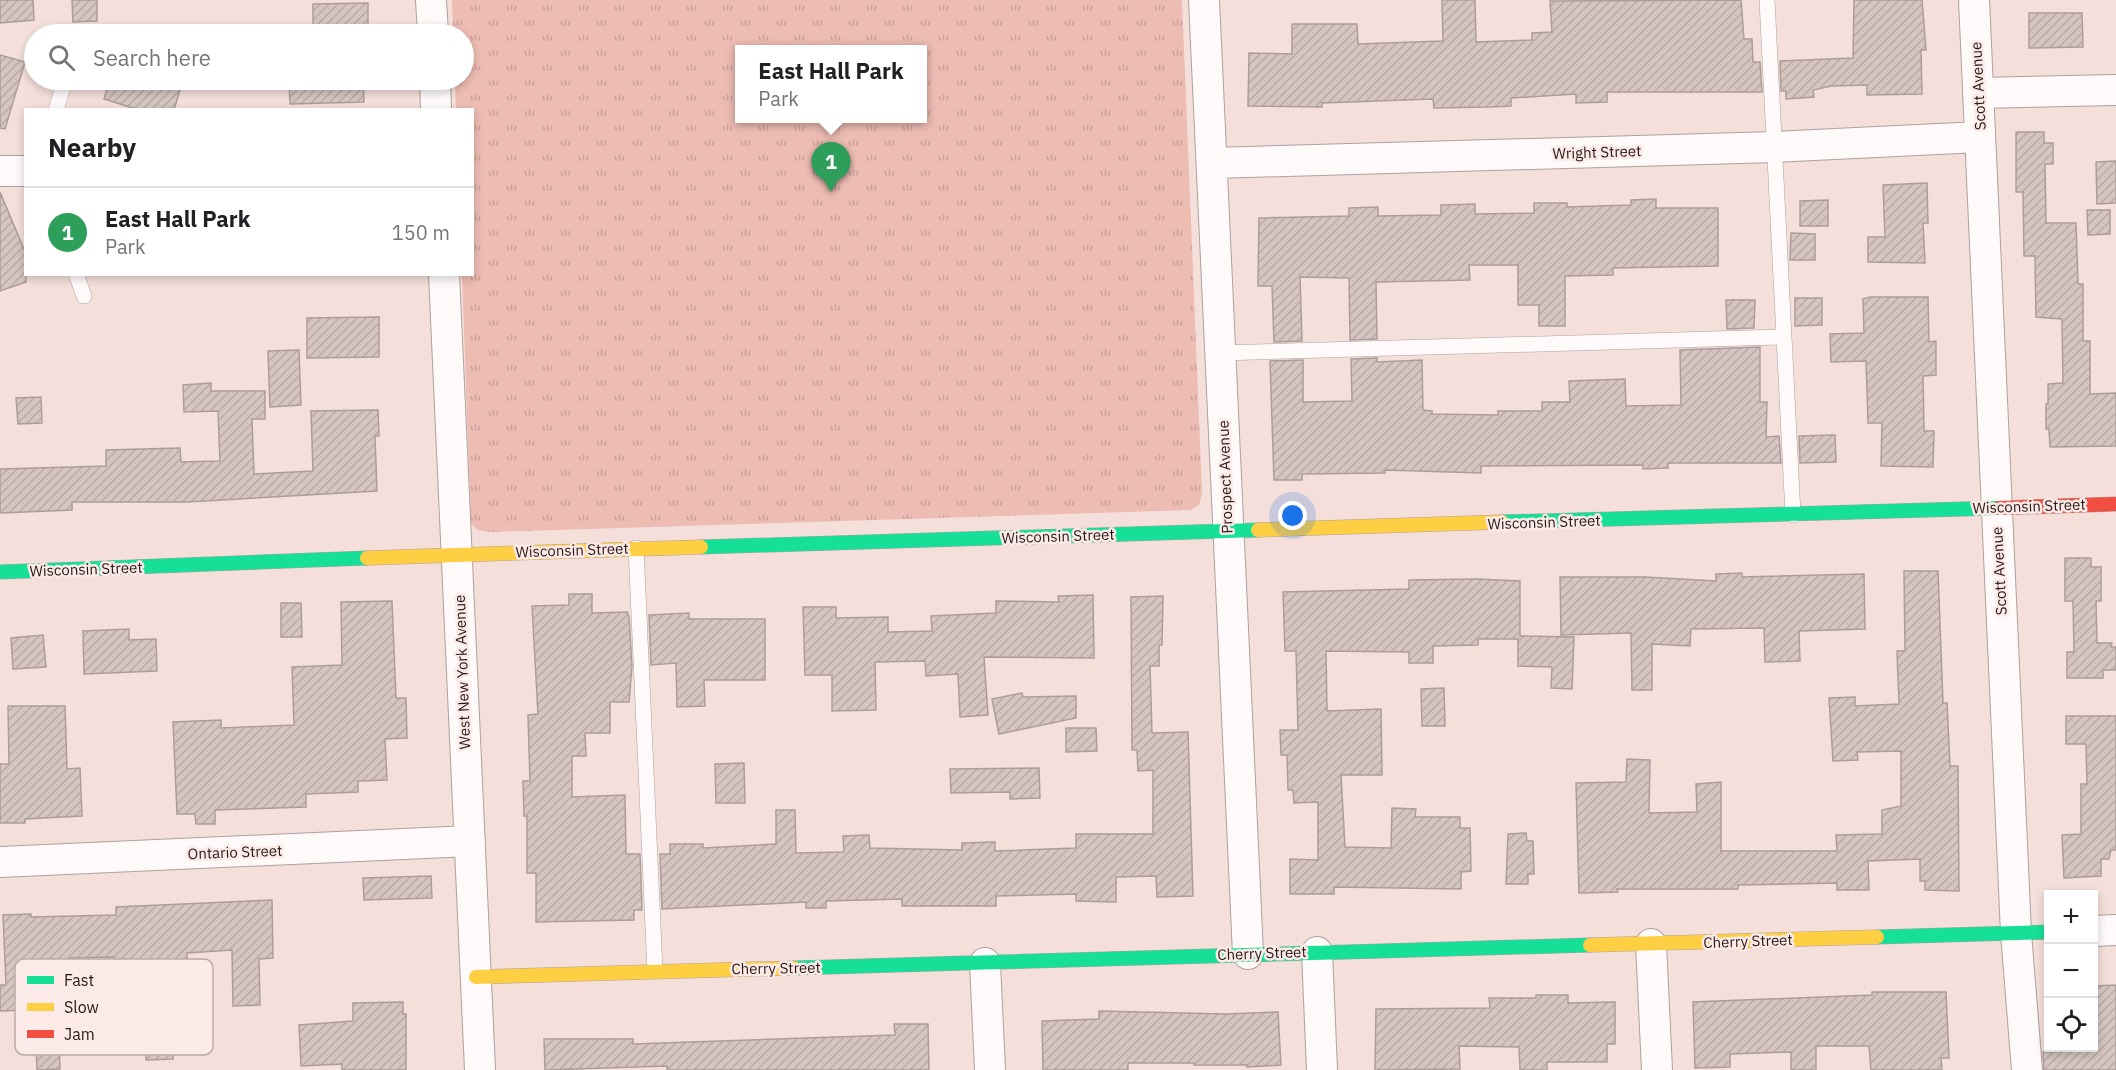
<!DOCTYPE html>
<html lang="en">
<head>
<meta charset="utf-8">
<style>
  :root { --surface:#fff; --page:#f6f6f6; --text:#202124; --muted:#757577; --line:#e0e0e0; --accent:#d93025 }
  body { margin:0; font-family:"IBM Plex Sans",sans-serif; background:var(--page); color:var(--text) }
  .controls { position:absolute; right:18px; bottom:18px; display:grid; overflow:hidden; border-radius:0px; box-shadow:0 3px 9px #0003 }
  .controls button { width:54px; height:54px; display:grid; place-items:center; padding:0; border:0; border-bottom:2px solid var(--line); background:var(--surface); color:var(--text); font:30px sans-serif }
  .you { position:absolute; left:1293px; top:516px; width:21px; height:21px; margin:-15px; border:4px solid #fff; border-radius:50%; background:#1a73e8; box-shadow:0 0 0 9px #1a73e833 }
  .badge { display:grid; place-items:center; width:39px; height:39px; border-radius:50%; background:var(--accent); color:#fff; font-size:20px; font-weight:700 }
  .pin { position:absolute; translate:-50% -50px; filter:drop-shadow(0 2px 3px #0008) }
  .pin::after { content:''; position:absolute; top:32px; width:21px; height:18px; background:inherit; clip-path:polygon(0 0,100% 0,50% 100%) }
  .popup { position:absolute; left:735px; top:45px; width:192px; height:78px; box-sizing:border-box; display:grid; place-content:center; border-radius:0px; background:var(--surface); filter:drop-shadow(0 2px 4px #0005); font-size:20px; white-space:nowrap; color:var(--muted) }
  .popup b { font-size:22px; color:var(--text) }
  .popup::after { content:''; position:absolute; left:50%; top:100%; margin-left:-12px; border:12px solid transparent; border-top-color:var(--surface) }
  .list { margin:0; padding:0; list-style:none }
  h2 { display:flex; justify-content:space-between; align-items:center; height:78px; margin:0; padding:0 24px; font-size:26px }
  h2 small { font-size:20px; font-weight:400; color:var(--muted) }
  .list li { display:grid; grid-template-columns:39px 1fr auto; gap:18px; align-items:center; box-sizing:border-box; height:90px; padding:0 24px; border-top:2px solid var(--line) }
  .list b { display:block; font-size:22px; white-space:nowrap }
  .list p { margin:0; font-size:20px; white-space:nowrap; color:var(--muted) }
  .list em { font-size:20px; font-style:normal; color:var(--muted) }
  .icon { flex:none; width:33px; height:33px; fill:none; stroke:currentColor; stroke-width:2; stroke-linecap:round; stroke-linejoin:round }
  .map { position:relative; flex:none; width:2116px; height:1070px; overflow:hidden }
  .search { position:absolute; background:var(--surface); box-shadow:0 3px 9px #0003; left:24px; top:24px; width:450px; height:66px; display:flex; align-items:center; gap:15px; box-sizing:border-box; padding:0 21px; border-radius:33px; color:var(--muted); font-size:22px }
  .panel { position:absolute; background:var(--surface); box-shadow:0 3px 9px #0003; left:24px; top:108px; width:450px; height:168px; border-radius:0px }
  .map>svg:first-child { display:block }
  .park { fill:url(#park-tufts); fill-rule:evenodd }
  .building { fill:url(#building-hatch); stroke:#ad9d9a; stroke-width:1.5 }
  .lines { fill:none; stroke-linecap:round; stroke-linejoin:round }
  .lane-casing { stroke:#b0a09d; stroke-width:16 }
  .street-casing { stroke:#b0a09d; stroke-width:32 }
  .fast-casing { stroke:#b0a09d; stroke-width:15 }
  .slow-casing { stroke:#b0a09d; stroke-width:15 }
  .jam-casing { stroke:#b0a09d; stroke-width:15 }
  .lane { stroke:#fdfaf9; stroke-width:15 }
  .street { stroke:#fdfaf9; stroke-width:30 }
  .fast { stroke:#16e098; stroke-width:14 }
  .slow { stroke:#ffcf43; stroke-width:14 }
  .jam { stroke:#f24e42; stroke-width:14 }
  .labels { text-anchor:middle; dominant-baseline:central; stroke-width:5; stroke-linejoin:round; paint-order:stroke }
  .street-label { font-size:15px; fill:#271917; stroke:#fbeae7 }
  .key { fill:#fbeae7; stroke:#bbaba9; stroke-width:1.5 }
  .key-label { font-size:16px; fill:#271917 }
</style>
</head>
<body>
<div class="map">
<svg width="2116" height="1070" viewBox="0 0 2116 1070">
  <defs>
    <pattern id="park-tufts" width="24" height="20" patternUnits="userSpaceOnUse" patternTransform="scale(1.5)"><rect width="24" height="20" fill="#edbcb3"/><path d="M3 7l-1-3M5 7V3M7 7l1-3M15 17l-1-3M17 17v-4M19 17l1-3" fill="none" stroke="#cba199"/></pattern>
    <pattern id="building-hatch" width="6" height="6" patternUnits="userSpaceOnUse" patternTransform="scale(1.5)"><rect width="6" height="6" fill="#d6c6c2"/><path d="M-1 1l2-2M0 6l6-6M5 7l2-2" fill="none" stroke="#b8aaa6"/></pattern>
  </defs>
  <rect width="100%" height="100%" fill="#f4dfda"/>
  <path class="park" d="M452,0H1182L1202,493L1199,505L1191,510L489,532L478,530L471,524L462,275L472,274V110L456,109L455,80H464V34H453ZM740,50H922V118H740Z"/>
  <path class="building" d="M0,0H33L34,20L0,23Z
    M72,0H97V21L73,22Z
    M1442,0H1475L1476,42L1532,40V33L1552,32L1550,1L1741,0L1744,39H1752L1753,62H1760L1762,92H1607V102L1576,103V94L1511,98V106L1490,107L1434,108L1433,99L1322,103V107L1248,106L1249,53L1292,54V24H1357L1358,44L1443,41Z
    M1854,0H1922L1926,50H1921L1922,94L1867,95V85L1831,86L1813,90L1814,97L1786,99V91H1781L1780,61L1853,58Z
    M368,3V27H359L358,34H313V4Z
    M2029,13H2082L2083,47L2029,48Z
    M0,55L25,62L5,129L0,128Z
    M110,80H183L174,110H139L104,99Z
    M289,80H363L364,102L290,104Z
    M2016,132H2044V143H2053V164H2045L2046,223H2076L2078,284H2083V341H2090V394L2116,393V446L2050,447L2049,429H2046V404H2048V384L2063,383L2062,319L2036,317L2035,256H2024L2023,192H2016Z
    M2116,161V203L2097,204L2096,162Z
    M1927,183L1928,223H1923L1925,263L1868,262V237H1885L1883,185Z
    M0,192L26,254V282L0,291Z
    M1656,199V208H1718V266L1613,268V275L1565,276V326H1539V305H1518V265H1469L1470,280L1376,282L1377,339L1350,340L1349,278L1300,277L1302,341L1274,342L1272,286H1258L1259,218L1349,216V208L1378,207V216L1441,215V205L1475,204V214L1534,213V203H1567V207L1631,205V200Z
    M1828,200V226H1800V201Z
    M2087,210H2110V234L2088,235Z
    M1791,233L1815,234V260H1790Z
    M1870,297H1928L1929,342L1936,341V375L1923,376L1924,431H1934L1933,467L1881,466L1882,423H1868L1866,361L1831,362L1830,334L1864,333L1863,299Z
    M1795,298H1822V325L1795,326Z
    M1726,300H1755L1754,328L1727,329Z
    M379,317V357L307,358V318Z
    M1760,347V402H1767L1766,437L1779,436L1781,463H1668V468L1643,469V465L1481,466V473L1385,470V473L1302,474V480H1274L1270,361L1303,360V402L1352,401L1351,359L1377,358V362L1422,360L1423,410L1432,411V414L1498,415V411H1542V402H1570L1569,381L1625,379L1626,406L1681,405L1680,350Z
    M299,350L301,405L270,407L268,351Z
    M211,383V391H265V419H252L254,474L313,471L311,411L378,410L379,436H375L377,491L187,502H72V510L0,513V469L106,466V450L180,448L181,462L220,461L218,411L184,412L183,385Z
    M41,397L42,423L18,424L16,398Z
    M1835,435L1836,462L1800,463L1799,436Z
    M2065,558H2091V567H2101V601H2096L2097,643H2112L2111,647H2116V670H2103V678H2067V652H2074L2073,601H2065Z
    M1904,571H1938L1943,703H1947L1950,766H1958L1959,891L1925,890V881H1920V859L1868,861L1869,890H1837V883L1738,885V889H1617L1618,892L1579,893L1576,783L1626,782L1627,759L1650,760L1649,813L1697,812L1696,784L1721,782V851H1837L1836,835L1882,834V810L1901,806V751L1857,752L1858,760L1833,761L1829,698L1855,697V706L1899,704L1897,651H1905Z
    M1742,573V577L1864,574L1865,629L1799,631L1800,661L1765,662L1764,628L1691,629L1690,646L1652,644V690H1632L1631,633L1561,635L1560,577H1645L1716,581V574Z
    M1477,579L1520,581V636L1574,637L1572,689L1551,688L1552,667L1518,666V639H1478V645L1433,646V663H1409V652L1326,651L1327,711L1381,709L1382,775H1341L1345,847L1391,848L1392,808L1416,809L1415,817H1460V828H1470L1471,871L1461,872V889L1334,887V894H1290V859L1318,860V802L1294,803L1293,790H1288L1287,755H1281L1280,730H1298L1296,651H1285L1283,592L1409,589V580Z
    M569,594H592V613L627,612L629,616L632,666L629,702H610V733H585L586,756H572V797L625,795L626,854H640L642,910H634V920L536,922V873H527V816H524L523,781H530L528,715L538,714L532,606L569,605Z
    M1093,595L1094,658L984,657L988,715L960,717L958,674L926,676L925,661L875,662L876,710L832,711V675H805L803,607H836V618L888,617V632L932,631L931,616L996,613V601L1059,602L1058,596Z
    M1163,596L1162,645H1159V666H1150L1152,733L1188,732L1193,896L1157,897L1156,876L1116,877V902L1076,901V894L996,896V906H902V899L826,901V908H806V902L662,909L660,854H670V844H703V848L776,844V810H795L796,853L844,852L843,836L869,835L870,848L962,850V843L995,842V851L1076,848V834H1153V770L1138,771L1137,750H1132L1131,597Z
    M392,601L396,698H406L407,738L385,739L387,780L358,781V792L306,794V807L215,810V824H196L195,814H177L173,722L221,720V728L294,725L292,667L342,665L341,602Z
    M281,603H301L302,637H281Z
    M689,613V619H765V680H704L705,706L677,707L676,663L651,665L649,615Z
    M129,629V640L156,639L157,671L84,674L83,631Z
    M43,635L46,667L13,669L11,638Z
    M1444,688L1445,726H1422L1421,689Z
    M1022,693L1023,697L1076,696V718L999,734L992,699Z
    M8,706H65L67,769L80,768L82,816L25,819V823H0V764H9Z
    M2066,716H2116V850H2111L2109,859H2101V876L2064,878L2062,835L2081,834V784H2087L2086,744H2066Z
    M1066,728H1096L1097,751L1066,752Z
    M744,763L745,803H716L715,764Z
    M1039,768L1040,798L1010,799V792L951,793L950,769Z
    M1526,833L1527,841H1533L1534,874H1528V884H1506L1508,834Z
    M431,876L432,898L364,900L363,878Z
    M272,900L273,958L259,959L260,1005L233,1006L232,950L187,953V1011H172L173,1059L146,1060V1043H93L92,1013H116L114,957L70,958L72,997L25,998V1010L0,1011V985H6L3,915L31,914V917L116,915V907Z
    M2116,985V1070H2044L2043,1052L2094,1051V986Z
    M1872,992H1946L1949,1058H1941L1942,1070H1871L1869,1046H1816V1070H1791V1052L1730,1054V1067L1695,1068L1693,1002L1872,995Z
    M1536,995H1568V1003L1615,1002V1044H1607V1062H1547V1070H1520L1519,1047L1459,1046L1460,1069L1375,1070L1376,1009L1490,1008L1489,998H1536Z
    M403,1002V1014H406V1070H342V1064L301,1066L299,1025L353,1021V1003Z
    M1099,1011L1225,1014L1278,1012L1281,1065L1247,1067V1065H1194V1063H1128V1070H1043L1042,1021L1099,1019Z
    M894,1024H928L929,1070H667V1066L545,1070L544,1039H633V1044L895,1035Z
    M59,1041L60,1069L37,1070L36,1042Z"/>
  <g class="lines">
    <g class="lane-casing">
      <path id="lane" d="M1767,0L1793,515
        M56,110L65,80
        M76,274L84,296
        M1221,353L1784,337
        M636,548L655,971"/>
    </g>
    <g class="street-casing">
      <path id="street" d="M431,0L433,34
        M1204,0L1248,954
        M1974,0L2016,933L2027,1070
        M435,80L436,110
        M1978,93L2116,90
        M1213,163L1775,147L1980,137
        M0,171H26
        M444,274L480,1070
        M0,862L470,841
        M2094,931L2116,930
        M1651,944L1657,1070
        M1317,952L1322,1070
        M985,963L990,1070"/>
    </g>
    <g class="fast-casing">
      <path id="fast" d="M1502,522L1999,508
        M701,547L1258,530
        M0,572L367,558
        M1877,937L2048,932
        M794,968L1590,945"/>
    </g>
    <g class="slow-casing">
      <path id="slow" d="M1258,530L1502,522
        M367,558L701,547
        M1590,945L1877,937
        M476,977L794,968"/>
    </g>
    <g class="jam-casing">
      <path id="jam" d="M1999,508L2116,504"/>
    </g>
    <use href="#lane" class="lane"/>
    <use href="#street" class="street"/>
    <use href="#fast" class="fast"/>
    <use href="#slow" class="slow"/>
    <use href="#jam" class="jam"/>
  </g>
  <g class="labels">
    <g class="street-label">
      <text transform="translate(1978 86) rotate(-93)">Scott Avenue</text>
      <text transform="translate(1597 152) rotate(-2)">Wright Street</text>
      <text transform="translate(1225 477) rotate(-92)">Prospect Avenue</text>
      <text transform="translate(2029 506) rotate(-2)">Wisconsin Street</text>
      <text transform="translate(1544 522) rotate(-2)">Wisconsin Street</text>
      <text transform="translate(1058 536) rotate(-2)">Wisconsin Street</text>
      <text transform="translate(572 550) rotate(-2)">Wisconsin Street</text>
      <text transform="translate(86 569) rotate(-2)">Wisconsin Street</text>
      <text transform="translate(1999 571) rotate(-93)">Scott Avenue</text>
      <text transform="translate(462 672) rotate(-92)">West New York Avenue</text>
      <text transform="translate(235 852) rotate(-2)">Ontario Street</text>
      <text transform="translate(1748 941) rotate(-2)">Cherry Street</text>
      <text transform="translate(1262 953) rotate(-2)">Cherry Street</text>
      <text transform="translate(776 968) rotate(-1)">Cherry Street</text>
    </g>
  </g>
  <rect x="15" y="959" width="198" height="96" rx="9" class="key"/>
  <rect x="27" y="976" width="27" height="8" fill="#16e098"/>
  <rect x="27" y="1003" width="27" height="8" fill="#ffcf43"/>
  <rect x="27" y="1030" width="27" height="8" fill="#f24e42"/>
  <g class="key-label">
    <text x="64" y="986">Fast</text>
    <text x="64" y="1013">Slow</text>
    <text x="64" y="1040">Jam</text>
  </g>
</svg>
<div class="controls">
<button>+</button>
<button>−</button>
<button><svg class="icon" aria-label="locate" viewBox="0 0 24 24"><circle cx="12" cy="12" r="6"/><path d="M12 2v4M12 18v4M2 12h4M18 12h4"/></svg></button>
</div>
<div class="you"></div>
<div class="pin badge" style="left:831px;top:192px;background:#2e9e5b">1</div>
<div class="popup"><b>East Hall Park</b>Park</div>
<div class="search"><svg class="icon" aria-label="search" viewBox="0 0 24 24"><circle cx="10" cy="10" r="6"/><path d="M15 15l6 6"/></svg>Search here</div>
<section class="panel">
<h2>Nearby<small></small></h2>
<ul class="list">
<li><span class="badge" style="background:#2e9e5b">1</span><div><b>East Hall Park</b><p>Park</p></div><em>150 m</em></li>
</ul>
</section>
</div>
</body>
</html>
